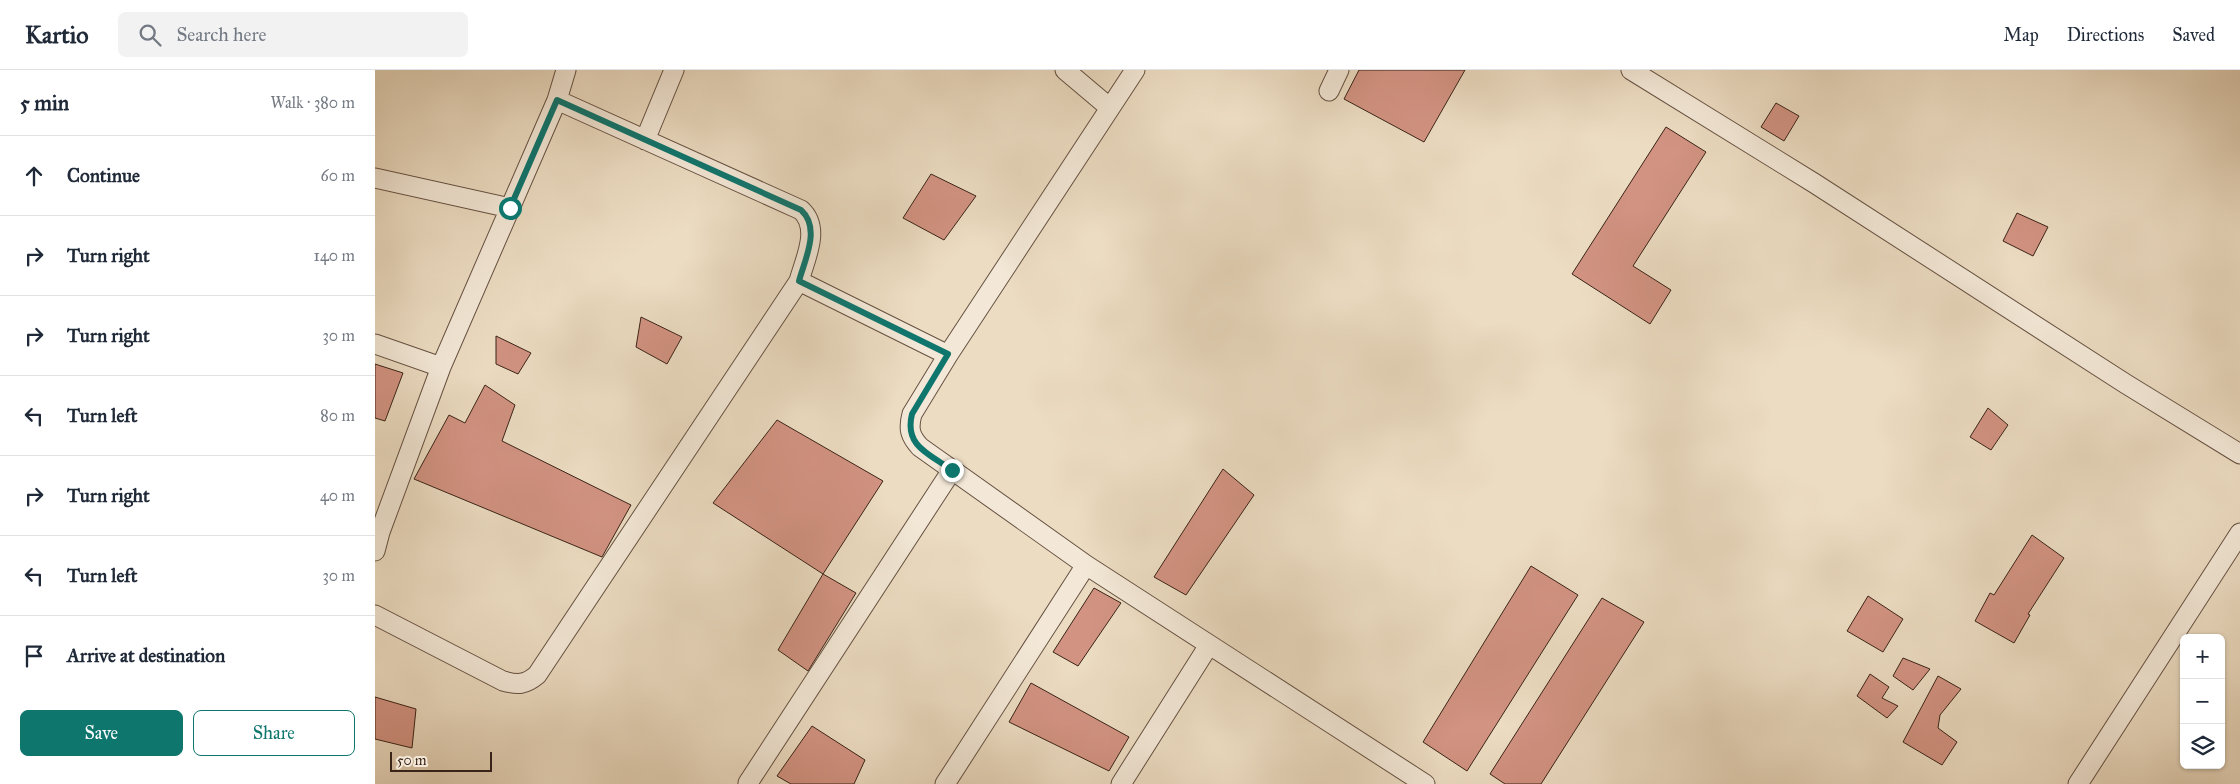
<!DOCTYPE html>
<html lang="en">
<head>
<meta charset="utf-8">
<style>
  :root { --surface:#fff; --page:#f2f2f3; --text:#1f2937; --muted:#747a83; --line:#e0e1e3; --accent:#0f766e }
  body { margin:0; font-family:"IM FELL Great Primer",serif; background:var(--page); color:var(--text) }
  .controls { position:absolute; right:15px; bottom:15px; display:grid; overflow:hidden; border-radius:8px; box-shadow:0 1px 4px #0004 }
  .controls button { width:45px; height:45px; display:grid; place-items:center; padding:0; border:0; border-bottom:1px solid var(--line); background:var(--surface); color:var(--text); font:25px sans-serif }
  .scale { position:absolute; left:15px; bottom:12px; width:102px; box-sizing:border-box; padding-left:5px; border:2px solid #3a2317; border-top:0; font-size:14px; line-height:18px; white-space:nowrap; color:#3a2317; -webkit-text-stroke:4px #f3e8d7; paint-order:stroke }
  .stop { position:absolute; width:15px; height:15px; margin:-11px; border:4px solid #0f766e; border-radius:50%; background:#fff }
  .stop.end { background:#0f766e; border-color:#fff; box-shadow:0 1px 5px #0008 }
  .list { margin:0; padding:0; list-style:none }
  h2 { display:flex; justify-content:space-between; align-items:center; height:65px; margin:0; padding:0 20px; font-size:21px }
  h2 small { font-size:16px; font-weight:400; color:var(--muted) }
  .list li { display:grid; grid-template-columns:32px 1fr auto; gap:15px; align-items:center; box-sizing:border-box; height:80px; padding:0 20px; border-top:1px solid var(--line) }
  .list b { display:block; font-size:19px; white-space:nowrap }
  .list em { font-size:16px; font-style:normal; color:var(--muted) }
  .actions { display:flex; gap:10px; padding:15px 20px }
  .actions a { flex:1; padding:11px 0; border:1px solid var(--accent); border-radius:8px; text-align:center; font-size:18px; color:var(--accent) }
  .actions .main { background:var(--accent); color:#fff }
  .icon { flex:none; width:28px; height:28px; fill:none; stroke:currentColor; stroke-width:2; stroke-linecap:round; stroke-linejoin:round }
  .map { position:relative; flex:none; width:1865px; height:714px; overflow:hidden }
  header { display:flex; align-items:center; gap:30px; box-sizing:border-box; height:70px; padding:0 25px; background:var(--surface); border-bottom:1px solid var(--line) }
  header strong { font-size:24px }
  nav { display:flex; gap:28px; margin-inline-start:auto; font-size:18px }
  .search { width:350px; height:45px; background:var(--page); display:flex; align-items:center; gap:12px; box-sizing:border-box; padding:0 18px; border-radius:8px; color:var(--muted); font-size:19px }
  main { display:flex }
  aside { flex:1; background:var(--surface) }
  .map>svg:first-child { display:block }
  .building { fill:#d29382; stroke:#3a2317 }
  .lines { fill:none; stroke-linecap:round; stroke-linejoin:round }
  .minor-casing { stroke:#665142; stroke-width:21 }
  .minor { stroke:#f3e8d7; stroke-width:19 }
  .route { stroke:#0f766e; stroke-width:6 }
</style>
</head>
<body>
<header>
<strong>Kartio</strong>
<div class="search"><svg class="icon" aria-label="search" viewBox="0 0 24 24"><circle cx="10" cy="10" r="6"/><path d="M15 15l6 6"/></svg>Search here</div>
<nav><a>Map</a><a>Directions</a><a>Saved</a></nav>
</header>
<main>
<aside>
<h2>5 min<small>Walk · 380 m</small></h2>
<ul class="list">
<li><svg class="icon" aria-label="ahead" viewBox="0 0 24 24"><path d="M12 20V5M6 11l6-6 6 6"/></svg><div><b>Continue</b></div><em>60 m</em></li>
<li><svg class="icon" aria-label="right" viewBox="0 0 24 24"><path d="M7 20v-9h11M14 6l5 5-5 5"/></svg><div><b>Turn right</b></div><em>140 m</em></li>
<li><svg class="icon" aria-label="right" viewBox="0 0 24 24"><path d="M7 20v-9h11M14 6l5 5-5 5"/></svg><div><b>Turn right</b></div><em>30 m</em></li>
<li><svg class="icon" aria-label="left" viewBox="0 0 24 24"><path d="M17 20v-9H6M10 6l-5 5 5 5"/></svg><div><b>Turn left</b></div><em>80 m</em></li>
<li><svg class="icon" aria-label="right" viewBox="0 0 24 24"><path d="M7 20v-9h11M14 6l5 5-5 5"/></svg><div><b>Turn right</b></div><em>40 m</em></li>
<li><svg class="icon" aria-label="left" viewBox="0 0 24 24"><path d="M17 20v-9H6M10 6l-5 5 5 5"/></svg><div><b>Turn left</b></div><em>30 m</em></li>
<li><svg class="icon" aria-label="arrive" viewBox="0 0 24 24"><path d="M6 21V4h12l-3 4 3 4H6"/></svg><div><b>Arrive at destination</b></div></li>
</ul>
<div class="actions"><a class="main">Save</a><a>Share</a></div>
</aside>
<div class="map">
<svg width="1865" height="714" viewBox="0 0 1865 714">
  <rect width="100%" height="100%" fill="#ecdcc2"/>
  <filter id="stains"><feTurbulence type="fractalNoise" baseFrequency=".004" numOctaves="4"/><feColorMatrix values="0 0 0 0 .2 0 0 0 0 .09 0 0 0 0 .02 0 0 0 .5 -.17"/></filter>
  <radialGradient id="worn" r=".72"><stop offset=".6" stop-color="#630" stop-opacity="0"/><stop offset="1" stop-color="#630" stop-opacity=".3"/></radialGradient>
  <path class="building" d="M984,0H1090L1049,72L969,29Z
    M1401,33L1424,46L1409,71L1386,57Z
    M1291,57L1331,82L1258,196L1296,220L1275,254L1197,204Z
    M556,104L601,126L569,170L528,148Z
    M1642,143L1673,157L1658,186L1628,171Z
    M266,247L307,267L292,294L261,277Z
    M121,266L156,283L143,304L121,294Z
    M0,294L28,303L10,351L0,348Z
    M110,315L140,335L127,371L256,435L227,487L39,409L74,345L90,353Z
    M1613,338L1633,355L1616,380L1595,367Z
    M402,350L508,411L448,504L338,433Z
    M848,399L879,425L811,525L779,507Z
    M1657,465L1689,488L1653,544L1655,545L1639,573L1600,551L1615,523L1619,525Z
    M1156,496L1203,525L1092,701L1048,672Z
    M448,504L481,523L433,601L403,580Z
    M719,518L746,533L703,596L678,582Z
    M1493,526L1528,549L1508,582L1472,561Z
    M1227,528L1269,552L1166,714H1130L1115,704Z
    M1528,588L1555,599L1538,620L1518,606Z
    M1495,604L1514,617L1507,628L1523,636L1512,648L1482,626Z
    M1563,606L1586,619L1565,645L1563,658L1582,672L1567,695L1528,672Z
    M656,613L754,667L734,701L634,652Z
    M0,627L41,639L37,678L0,669Z
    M437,656L490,690L479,714H416L402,706Z"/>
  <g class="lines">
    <g class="minor-casing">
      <path id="minor" d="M690,0L735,38
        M760,0L573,285L537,344C533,359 535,366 545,377L711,495L1050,714
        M1256,0L1439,113L1751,314L1865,384
        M954,21L964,0
        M270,70L299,0
        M0,108L135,138
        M424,211L573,285
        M0,274L66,297
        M0,481L5,462L66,297L182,30L191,0
        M0,545L128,611C143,615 150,615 162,605L424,211C430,189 446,158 426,140L182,30
        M373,713L577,400
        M570,714L711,495
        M746,714L834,575
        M1703,714L1865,463"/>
    </g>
    <use href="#minor" class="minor"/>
  </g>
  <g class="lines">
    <path class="route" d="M135,138L182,30L426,140C446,158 430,189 424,211L573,284L537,344C529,376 554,384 577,400"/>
  </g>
  <rect width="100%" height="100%" filter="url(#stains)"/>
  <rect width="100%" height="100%" fill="url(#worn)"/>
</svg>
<div class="controls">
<button>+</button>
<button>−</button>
<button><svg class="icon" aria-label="layers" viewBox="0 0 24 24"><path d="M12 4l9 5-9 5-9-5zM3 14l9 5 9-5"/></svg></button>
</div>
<div class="scale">50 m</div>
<div class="stop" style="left:135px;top:138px"></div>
<div class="stop end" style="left:577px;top:400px"></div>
</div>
</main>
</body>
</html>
